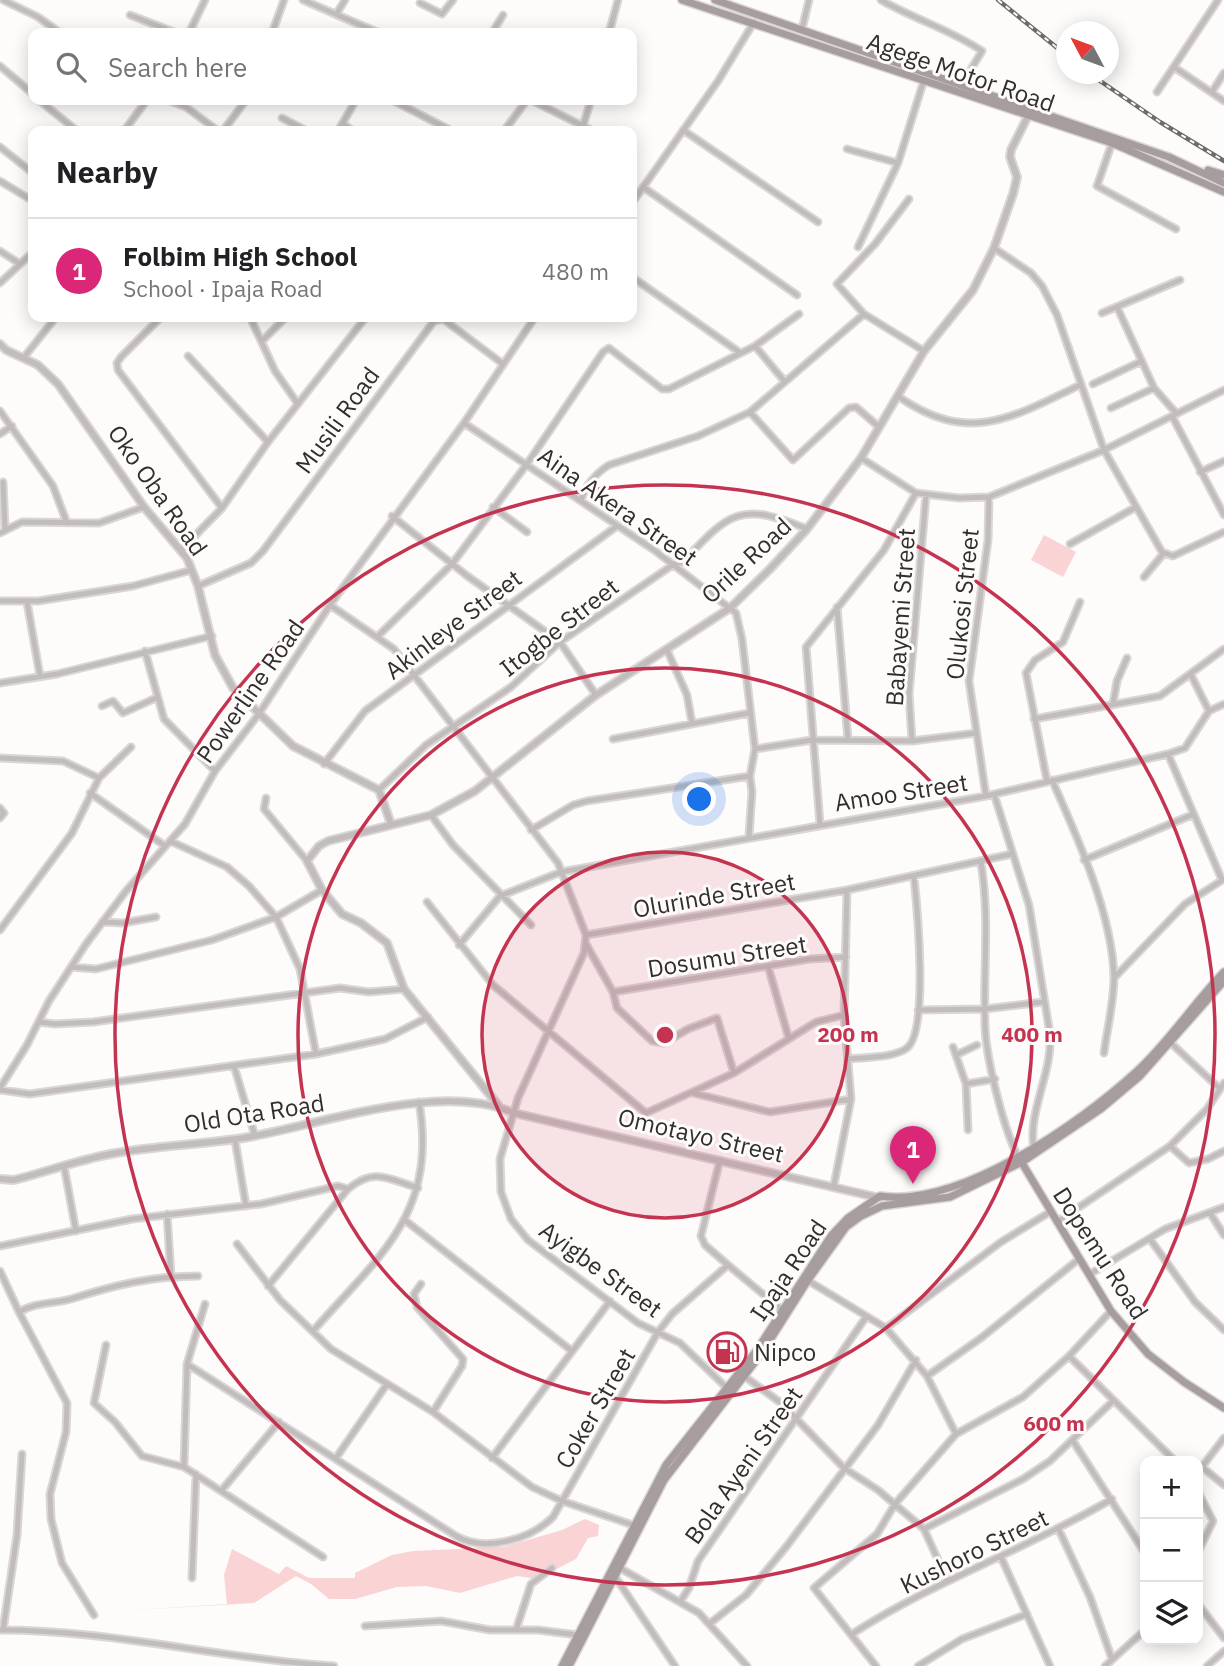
<!DOCTYPE html>
<html lang="en">
<head>
<meta charset="utf-8">
<style>
  :root { --surface:#fff; --page:#f2f2f2; --text:#202124; --muted:#757577; --line:#e0e0e0; --accent:#db2777 }
  body { margin:0; font-family:"IBM Plex Sans",sans-serif; background:var(--page); color:var(--text) }
  .controls { position:absolute; right:21px; bottom:21px; display:grid; overflow:hidden; border-radius:14px; box-shadow:0 4px 18px #0003 }
  .controls button { width:63px; height:63px; display:grid; place-items:center; padding:0; border:0; border-bottom:2px solid var(--line); background:var(--surface); color:var(--text); font:35px sans-serif }
  .compass { position:absolute; left:1056px; top:21px; width:63px; height:63px; border-radius:50%; background:var(--surface); box-shadow:0 4px 18px #0003; rotate:311deg }
  .you { position:absolute; left:700px; top:800px; width:24px; height:24px; margin:-18px; border:5px solid #fff; border-radius:50%; background:#1a73e8; box-shadow:0 0 0 10px #1a73e833 }
  .badge { display:grid; place-items:center; width:46px; height:46px; border-radius:50%; background:var(--accent); color:#fff; font-size:23px; font-weight:700 }
  .pin { position:absolute; translate:-50% -58px; filter:drop-shadow(0 2px 4px #0008) }
  .pin::after { content:''; position:absolute; top:37px; width:24px; height:21px; background:inherit; clip-path:polygon(0 0,100% 0,50% 100%) }
  .list { margin:0; padding:0; list-style:none }
  h2 { display:flex; justify-content:space-between; align-items:center; height:91px; margin:0; padding:0 28px; font-size:30px }
  h2 small { font-size:23px; font-weight:400; color:var(--muted) }
  .list li { display:grid; grid-template-columns:46px 1fr auto; gap:21px; align-items:center; box-sizing:border-box; height:105px; padding:0 28px; border-top:2px solid var(--line) }
  .list b { display:block; font-size:26px; white-space:nowrap }
  .list p { margin:0; font-size:23px; white-space:nowrap; color:var(--muted) }
  .list em { font-size:23px; font-style:normal; color:var(--muted) }
  .icon { flex:none; width:38px; height:38px; fill:none; stroke:currentColor; stroke-width:2; stroke-linecap:round; stroke-linejoin:round }
  .map { position:relative; flex:none; width:1224px; height:1666px; overflow:hidden }
  .search { position:absolute; background:var(--surface); box-shadow:0 4px 18px #0003; left:28px; top:28px; width:609px; height:77px; display:flex; align-items:center; gap:18px; box-sizing:border-box; padding:0 24px; border-radius:14px; color:var(--muted); font-size:26px }
  .panel { position:absolute; background:var(--surface); box-shadow:0 4px 18px #0003; left:28px; top:126px; width:609px; height:196px; border-radius:14px }
  .map>svg:first-child { display:block }
  .green { fill:#fad3d5 }
  .lines { fill:none; stroke-linecap:round; stroke-linejoin:round }
  .minor-casing { stroke:#d9d6d6; stroke-width:9 }
  .tertiary-casing { stroke:#d9d6d6; stroke-width:10 }
  .secondary-casing { stroke:#d9d6d6; stroke-width:10 }
  .minor { stroke:#c3bcbc; stroke-width:5 }
  .tertiary { stroke:#c3bcbc; stroke-width:6 }
  .secondary { stroke:#a79d9e; stroke-width:7 }
  .rail-casing { stroke:#6f6b6b; stroke-width:4.5 }
  .rail { stroke:#fefbfb; stroke-width:2; stroke-dasharray:5; stroke-linecap:butt }
  .ring { fill:none; stroke:#c43450; stroke-width:3.5 }
  .labels { text-anchor:middle; dominant-baseline:central; stroke-width:6; stroke-linejoin:round; paint-order:stroke }
  .street-label { font-size:24px; fill:#332e2e; stroke:#fefbfb }
  .poi-label { font-size:24px; fill:#332e2e; stroke:#fefbfb; text-anchor:start }
  .centre { fill:#c43450; stroke:#fefbfb; stroke-width:3.5 }
  .ring-label { font-size:21px; text-anchor:middle; font-weight:bold; fill:#c43450; stroke:#fefbfb; stroke-width:6; stroke-linejoin:round; paint-order:stroke }
</style>
</head>
<body>
<div class="map">
<svg width="1224" height="1666" viewBox="0 0 1224 1666">
  <rect width="100%" height="100%" fill="#fefbfb"/>
  <path class="green" d="M1044,535L1076,552L1063,577L1031,560Z
    M585,1519L599,1525L598,1536L588,1538L576,1559L537,1579L517,1576L460,1593L426,1586L397,1587L355,1599H329L311,1584L296,1576L254,1603L120,1611L227,1604L224,1575L232,1549L279,1574L286,1566L309,1578H355V1573L392,1555L413,1551L504,1547L562,1530Z"/>
  <g class="lines">
    <g class="minor-casing">
      <path id="minor" d="M3,0L38,17L60,33
        M303,0L379,33
        M881,0C914,19 951,30 982,51L962,84
        M420,3L442,14L453,0
        M337,13L345,0
        M130,15L176,33
        M802,29L809,0
        M189,33L205,0
        M272,33L284,0
        M492,33L503,15
        M609,33L618,0
        M0,66L33,94
        M1174,67L1224,101
        M1157,92L1218,0
        M1212,92L1224,73
        M39,100L77,131
        M168,100L186,107L218,131
        M392,100L452,131
        M531,100L593,131
        M282,118L307,131
        M343,124L353,131
        M583,126L591,100
        M683,130L818,222
        M124,131L147,100
        M223,131L246,100
        M338,131L356,100
        M504,131L527,100
        M1112,143L1097,186L1176,229
        M0,147L33,173
        M847,149L898,163
        M0,181L33,201
        M643,187L797,295
        M909,199L875,244L837,284L864,314L924,351
        M632,203L718,81L754,22
        M858,247L898,163L924,80
        M994,248L1031,273L1042,286L1057,315L1104,450L1162,552L1173,556L1224,532
        M0,251L20,264
        M632,277L739,352
        M0,283L33,252
        M1118,309L1154,388L1176,413
        M1102,313L1180,280
        M161,317L121,357L117,363L118,370L222,508
        M250,317L275,371L298,404
        M262,341L286,317
        M755,346L785,382
        M25,356L56,317
        M188,356L268,442
        M1093,384L1142,361
        M899,397C969,445 1011,418 1080,385
        M1111,408L1154,388
        M0,411L53,486L67,523
        M750,412L793,460L849,408L856,407L879,427
        M1172,416L1224,515
        M464,423L654,550L736,613L742,639L755,749L750,776L752,792L749,836
        M0,434L12,426
        M861,458L916,493L959,498L989,497L1104,450L1224,390
        M1200,472L1224,461
        M3,482L5,530
        M581,501C585,486 596,473 609,465L698,436L750,412L864,314
        M493,507L527,532
        M392,516L466,575L560,642L596,695
        M0,533L22,522L99,523L144,507
        M1070,544L1136,507
        M181,550L222,508L268,442L366,317
        M1144,577L1164,553
        M198,586L251,563L263,551L434,321L443,319L503,364
        M0,601H38L133,586L192,570
        M27,602L40,676
        M330,605L394,649L558,863L586,935L584,953L518,1098L500,1159L501,1192L511,1219L528,1240L638,1323L680,1343L729,1390
        M837,607L848,740
        M378,636L452,564L527,464L603,352L609,348L662,389H669L755,346L799,314
        M667,650L687,695L692,723
        M145,651L164,719L215,771
        M1191,675L1209,711
        M0,683L57,674L212,636
        M1113,704L1117,681L1127,658
        M102,706L113,701L123,713L158,697
        M1034,719L1160,696L1224,649
        M613,739L749,713
        M912,741L909,694L926,495
        M755,749L812,740L912,741L976,733
        M1168,754L1222,880
        M0,758L63,761L99,778
        M324,764L365,711L617,526
        M1052,780C1077,836 1113,916 1114,978C1114,1002 1107,1029 1104,1053
        M1047,781L1026,673L1035,660L1063,642L1080,602
        M379,790L426,745L511,687L560,642L674,564L683,562C729,512 741,501 807,529
        M90,793L165,846
        M994,794L1029,905L1050,1034C1053,1073 1027,1112 1034,1149
        M986,796L969,681L988,540L989,497
        M266,798L264,809L307,861
        M0,808L4,813L0,818
        M431,815L453,845L531,925
        M820,824L806,647L884,550L916,493
        M531,830L573,805L587,801L750,776
        M170,841L227,867L249,886L276,917L300,969L316,1054
        M1084,860L1194,814
        M981,863C990,918 983,970 985,1026C986,1058 1003,1127 1018,1157
        M427,902L493,985L646,1113L734,1073L816,1022L844,1015
        M102,922L123,923L156,917
        M0,930L72,833L99,778L131,747
        M586,935L847,890L1012,854
        M586,944L613,992L617,1008L652,1041L664,1043L688,1029L717,1018L734,1073
        M459,945L500,896L561,872L986,796L1168,754L1185,748L1209,711L1224,704
        M768,966L789,1039
        M71,967L96,969L212,940L276,917L322,890
        M1114,978L1185,904L1224,879
        M613,992L809,959L846,957
        M918,1010L985,1009L1043,1002
        M39,1022L55,1024L93,1022L340,988L369,992L404,989
        M1172,1044L1219,1088
        M953,1047L966,1084L968,1130
        M956,1055L977,1045
        M849,1059C866,1057 894,1058 907,1048C929,1031 917,906 914,877
        M234,1066L255,1136
        M966,1084L995,1079
        M0,1088L27,1045L49,1001L86,944L126,891L185,824L215,771L258,715L330,605L464,423L535,317
        M0,1090L30,1094L316,1054L385,1039L428,1017
        M693,1093L770,1112L851,1099
        M235,1140L246,1206
        M1170,1146L1189,1163L1208,1159L1224,1151
        M720,1160L701,1236L705,1245L728,1265
        M64,1166L76,1231
        M834,1185L851,1099L844,1015L847,890
        M1210,1213L1224,1235
        M167,1214L171,1276
        M406,1221L572,1351
        M1057,1222L1170,1146L1207,1109L1224,1083
        M1150,1239L1195,1302L1224,1330
        M237,1244L280,1300L331,1349L433,1412L532,1487L562,1501L636,1526
        M0,1246L132,1219L261,1204L338,1186L348,1189
        M0,1271L19,1312
        M1090,1274L1165,1229L1224,1207
        M807,1280L886,1328L927,1376L956,1434
        M421,1284L414,1294L417,1307L463,1359L462,1366L433,1412
        M268,1286L348,1189C375,1167 388,1179 418,1188
        M205,1304L187,1364L184,1467L221,1491L279,1422
        M886,1328L1001,1242L1050,1212
        M313,1331C380,1255 438,1213 419,1102
        M106,1345L94,1403L115,1422L142,1456L184,1467
        M1069,1356L1175,1461
        M187,1364L456,1536C485,1553 531,1539 553,1517L658,1332L672,1314L728,1265L782,1310
        M744,1376L781,1403L844,1468L878,1490L924,1529L947,1580
        M927,1376L981,1338L1079,1259
        M1073,1441L1145,1553
        M336,1458L387,1384
        M492,1458L610,1301
        M1202,1467L1224,1485
        M1198,1472L1224,1438
        M221,1491L323,1557
        M1198,1492L1213,1521L1198,1552
        M924,1529L1023,1479L1050,1461L1113,1401
        M1059,1530L1090,1597L1112,1659
        M1001,1557L1050,1666
        M618,1567L699,1613L747,1666
        M614,1575L675,1666
        M192,1578L196,1474
        M680,1602L689,1588L698,1561L866,1317
        M1198,1604L1224,1638
        M94,1615L62,1563L51,1519L50,1494L66,1432L67,1403L19,1312C36,1302 53,1304 71,1299C115,1285 152,1276 198,1276
        M709,1624L746,1595L786,1547L878,1425L916,1360
        M365,1626L441,1621L490,1630H538L578,1635
        M0,1630C112,1630 222,1659 334,1666
        M3,1630L17,1535L22,1454
        M516,1630L531,1584L552,1568
        M852,1634C934,1581 1027,1549 1112,1499
        M876,1666L814,1588L877,1534L895,1504L956,1434L1023,1397L1069,1356L1111,1311
        M918,1666L962,1639L1027,1614
        M1105,1666L1145,1630
        M1207,1666L1224,1651"/>
    </g>
    <g class="tertiary-casing">
      <path id="tertiary" d="M0,344L6,350L38,365L58,384L144,507L187,558L198,586L215,655L233,688L293,746L379,790L391,824
        M498,1105L404,989L387,943L361,923L342,914L322,890L307,861L319,846L328,841L431,815L475,791L596,695L730,608L770,569L807,529L861,458L924,351L973,290L994,248L1013,194L1017,177L1010,157L1011,150L1030,112
        M0,1179L14,1180C46,1172 78,1160 111,1154C157,1145 203,1145 249,1137C326,1123 441,1081 514,1113L880,1198"/>
    </g>
    <g class="secondary-casing">
      <path id="secondary" d="M682,0L1112,143L1224,192
        M715,0L1169,157L1224,183
        M1208,170L1224,175
        M1019,1158L1111,1311L1148,1354L1184,1382L1224,1408
        M562,1666L666,1465L757,1350L831,1236L848,1218L880,1196C959,1208 1079,1124 1136,1072C1169,1042 1193,1004 1224,972
        M569,1666L664,1480L761,1354L808,1280L846,1227L861,1216L882,1206L950,1197L1022,1162L1102,1108L1140,1076L1224,981"/>
    </g>
    <use href="#minor" class="minor"/>
    <use href="#tertiary" class="tertiary"/>
    <use href="#secondary" class="secondary"/>
    <g class="rail-casing">
      <path id="rail" d="M998,0L1066,55
        M1090,74L1160,122L1224,161"/>
    </g>
    <use href="#rail" class="rail"/>
  </g>
  <circle cx="665" cy="1035" r="183" fill="#c43450" fill-opacity=".12"/>
  <g class="ring">
    <circle cx="665" cy="1035" r="183"/>
    <circle cx="665" cy="1035" r="367"/>
    <circle cx="665" cy="1035" r="550"/>
  </g>
  <defs>
    <g id="fuel-ring" transform="scale(2.0125)"><circle r="9.5" fill="#fefbfb" stroke="#c43450" stroke-width="1.5"/><path d="M-5.5-6h7V0h2V4h1.3V-2.5L3-4.5l.8-.8L6-3V5H2.5V1h-1V6h-7ZM-4.2-4.7v3.2H.2V-4.7Z" fill="#c43450"/></g>
  </defs>
  <g fill-rule="evenodd">
    <use href="#fuel-ring" x="727" y="1352"/>
  </g>
  <g class="labels">
    <g class="street-label">
      <text transform="translate(961 72) rotate(19)">Agege Motor Road</text>
      <text transform="translate(337 420) rotate(-54)">Musili Road</text>
      <text transform="translate(158 490) rotate(55)">Oko Oba Road</text>
      <text transform="translate(618 506) rotate(35)">Aina Akera Street</text>
      <text transform="translate(746 560) rotate(-43)">Orile Road</text>
      <text transform="translate(962 604) rotate(-84)">Olukosi Street</text>
      <text transform="translate(900 617) rotate(-86)">Babayemi Street</text>
      <text transform="translate(453 624) rotate(-37)">Akinleye Street</text>
      <text transform="translate(559 627) rotate(-38)">Itogbe Street</text>
      <text transform="translate(250 691) rotate(-55)">Powerline Road</text>
      <text transform="translate(901 792) rotate(-9)">Amoo Street</text>
      <text transform="translate(714 895) rotate(-10)">Olurinde Street</text>
      <text transform="translate(727 956) rotate(-9)">Dosumu Street</text>
      <text transform="translate(254 1113) rotate(-9)">Old Ota Road</text>
      <text transform="translate(701 1135) rotate(13)">Omotayo Street</text>
      <text transform="translate(1101 1253) rotate(57)">Dopemu Road</text>
      <text transform="translate(601 1269) rotate(36)">Ayigbe Street</text>
      <text transform="translate(788 1270) rotate(-56)">Ipaja Road</text>
      <text transform="translate(595 1408) rotate(-60)">Coker Street</text>
      <text transform="translate(743 1465) rotate(-55)">Bola Ayeni Street</text>
      <text transform="translate(974 1551) rotate(-26)">Kushoro Street</text>
    </g>
    <g class="poi-label">
      <text x="754" y="1352">Nipco</text>
    </g>
  </g>
  <circle cx="665" cy="1035" r="10" class="centre"/>
  <g class="ring-label">
    <text x="848" y="1042">200 m</text>
    <text x="1032" y="1042">400 m</text>
    <text x="1054" y="1431">600 m</text>
  </g>
</svg>
<div class="controls">
<button>+</button>
<button>−</button>
<button><svg class="icon" aria-label="layers" viewBox="0 0 24 24"><path d="M12 4l9 5-9 5-9-5zM3 14l9 5 9-5"/></svg></button>
</div>
<svg class="compass" viewBox="-18 -18 36 36"><path d="M0-13l5 13h-10z" fill="#e53935"/><path d="M0 13l5-13h-10z" fill="#757577"/></svg>
<div class="you"></div>
<div class="pin badge" style="left:913px;top:1184px">1</div>
<div class="search"><svg class="icon" aria-label="search" viewBox="0 0 24 24"><circle cx="10" cy="10" r="6"/><path d="M15 15l6 6"/></svg>Search here</div>
<section class="panel">
<h2>Nearby<small></small></h2>
<ul class="list">
<li><span class="badge">1</span><div><b>Folbim High School</b><p>School · Ipaja Road</p></div><em>480 m</em></li>
</ul>
</section>
</div>
</body>
</html>
